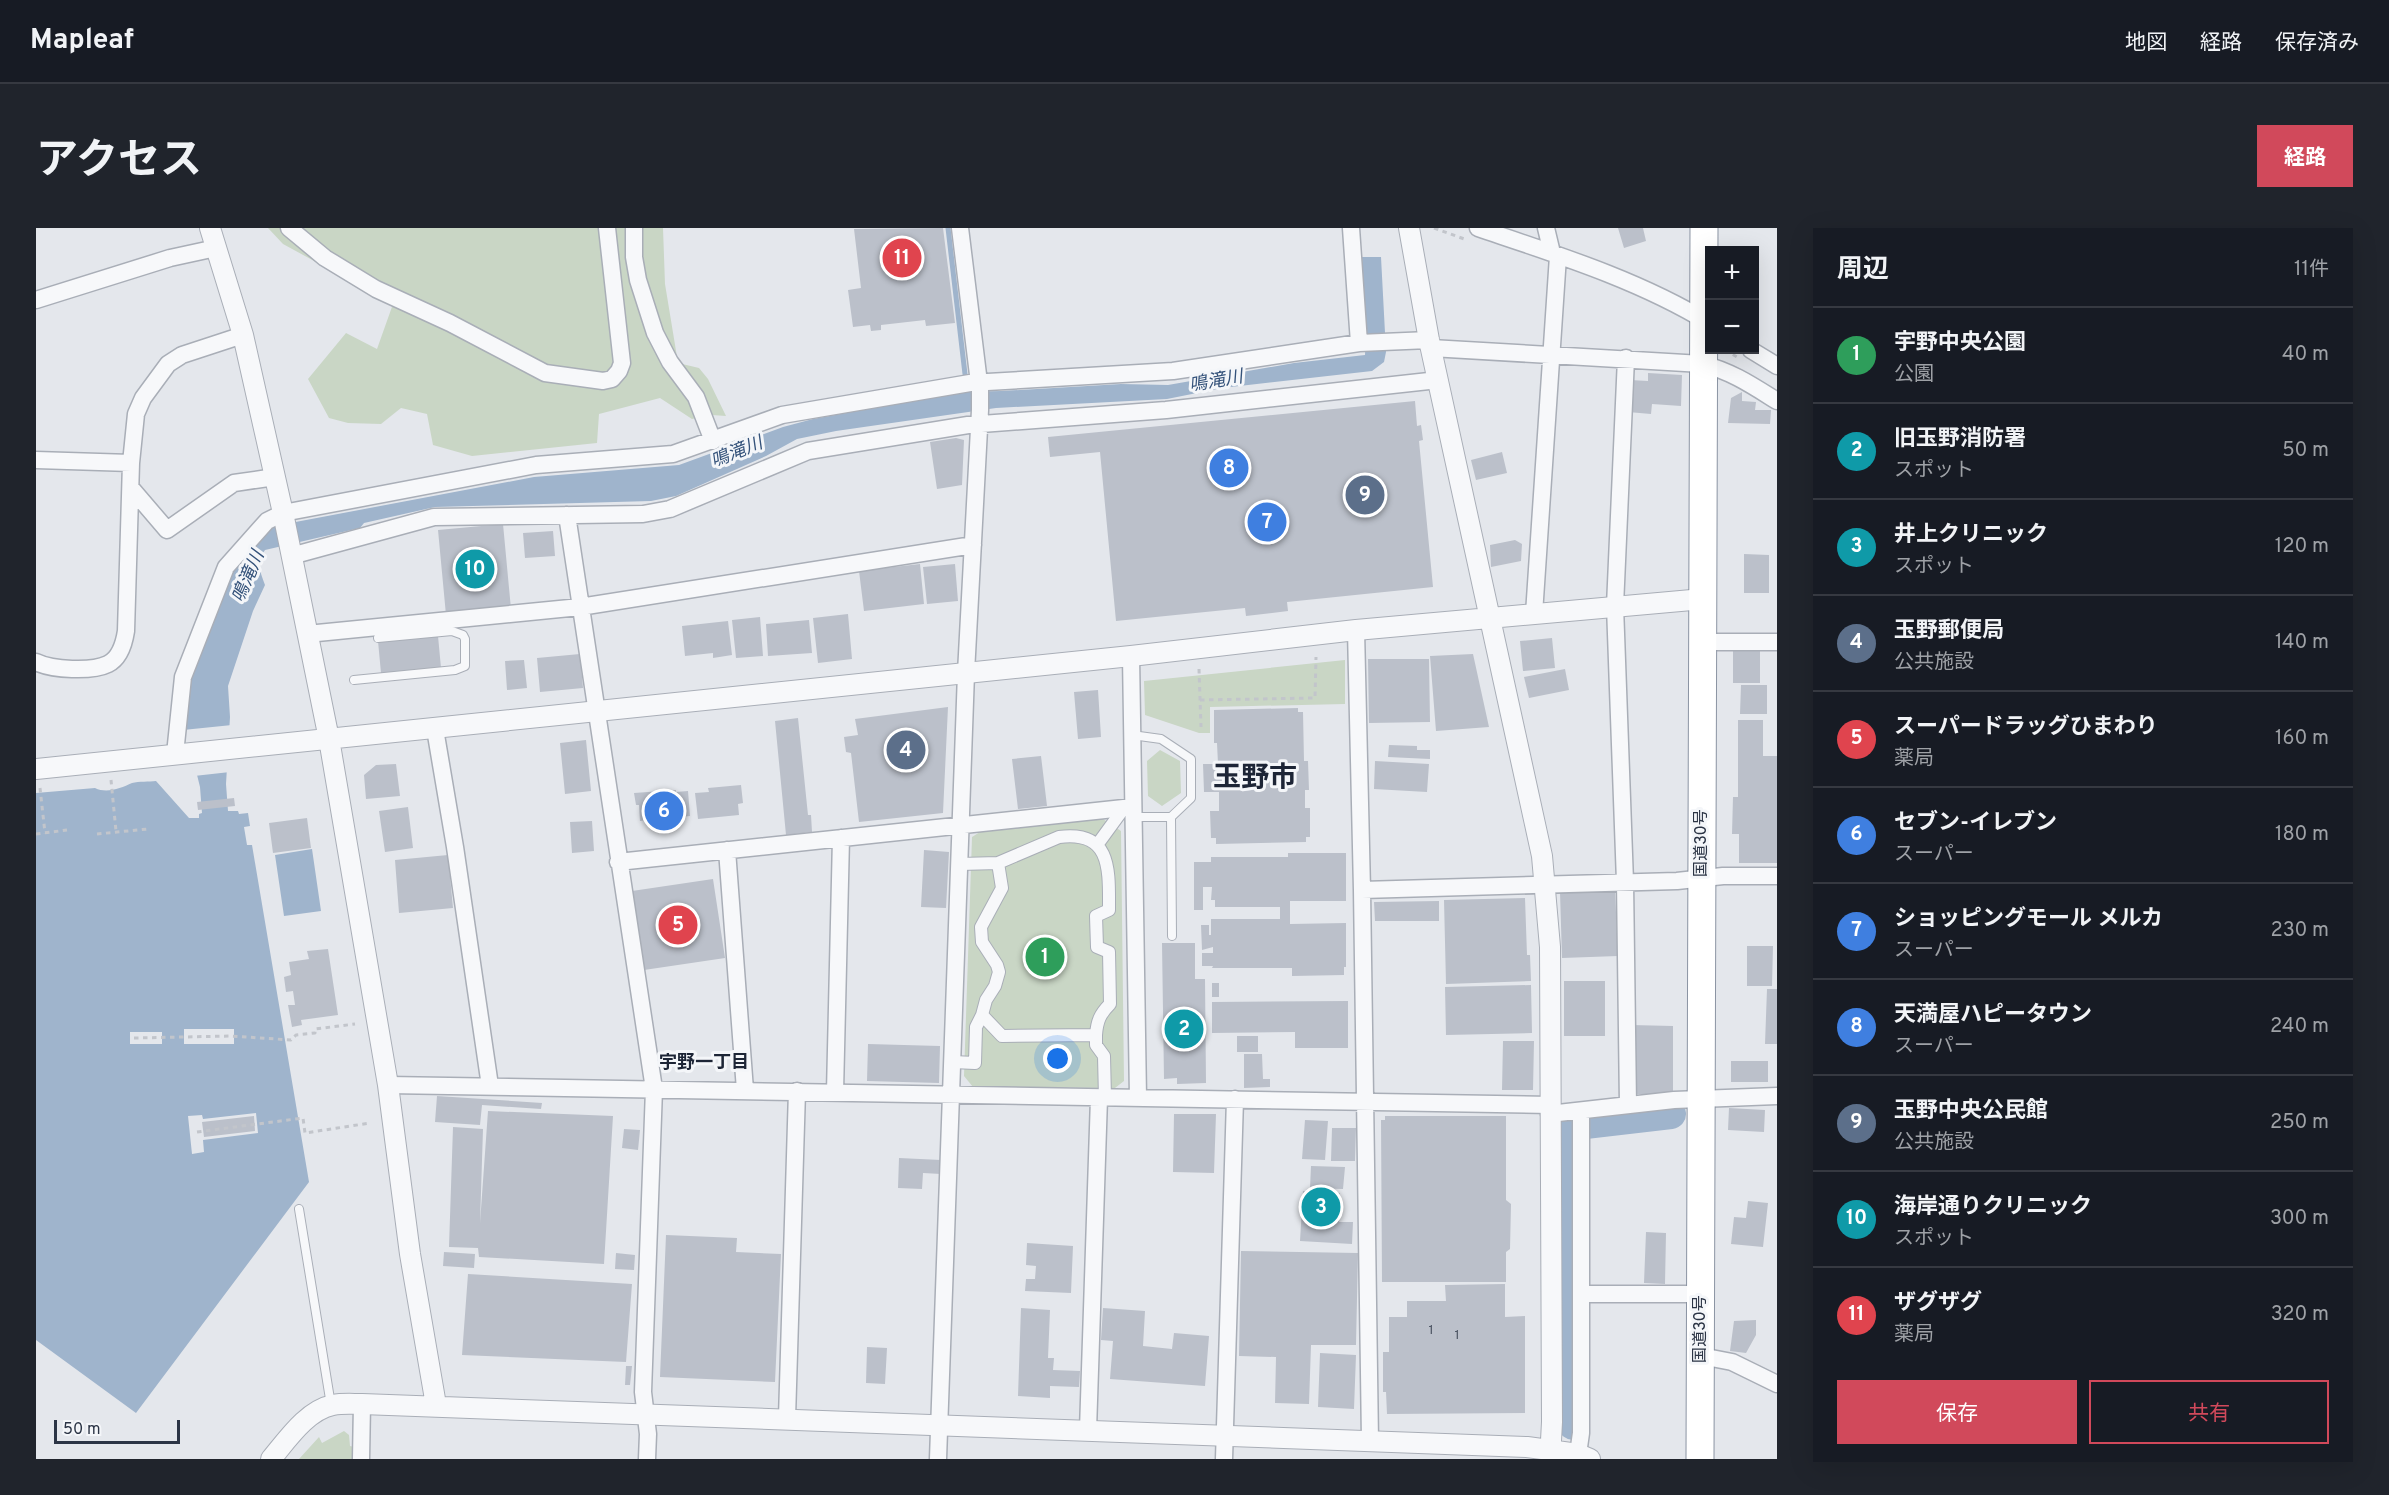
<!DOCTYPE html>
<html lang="ja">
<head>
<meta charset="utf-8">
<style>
  :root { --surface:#171b24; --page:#20242c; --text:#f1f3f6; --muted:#9ea1a6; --line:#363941; --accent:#d1495b }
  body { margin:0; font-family:Overpass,"Noto Sans JP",sans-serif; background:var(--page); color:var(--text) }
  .controls { position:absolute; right:18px; top:18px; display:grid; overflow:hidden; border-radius:0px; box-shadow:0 6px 24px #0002 }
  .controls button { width:54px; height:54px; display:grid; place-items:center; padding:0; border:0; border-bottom:2px solid var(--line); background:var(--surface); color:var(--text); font:30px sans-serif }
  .scale { position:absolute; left:18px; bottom:15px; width:126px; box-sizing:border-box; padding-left:6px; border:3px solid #2b3445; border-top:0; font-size:16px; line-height:21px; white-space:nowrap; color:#2b3445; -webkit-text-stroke:4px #f4f6f9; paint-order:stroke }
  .you { position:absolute; left:1022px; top:831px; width:21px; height:21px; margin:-15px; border:4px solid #fff; border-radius:50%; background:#1a73e8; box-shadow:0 0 0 9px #1a73e833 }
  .badge { display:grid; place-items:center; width:39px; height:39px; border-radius:50%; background:var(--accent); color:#fff; font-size:20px; font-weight:700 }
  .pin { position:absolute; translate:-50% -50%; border:3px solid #fff; box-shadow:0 2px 6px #0006 }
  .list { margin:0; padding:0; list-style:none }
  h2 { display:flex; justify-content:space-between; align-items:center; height:78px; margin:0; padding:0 24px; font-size:26px }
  h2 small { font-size:20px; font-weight:400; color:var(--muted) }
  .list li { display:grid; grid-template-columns:39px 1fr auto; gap:18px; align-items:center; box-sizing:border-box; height:96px; padding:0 24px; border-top:2px solid var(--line) }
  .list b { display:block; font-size:22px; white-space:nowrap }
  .list p { margin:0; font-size:20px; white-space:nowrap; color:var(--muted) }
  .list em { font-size:20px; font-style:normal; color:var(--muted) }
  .actions { display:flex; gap:12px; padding:18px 24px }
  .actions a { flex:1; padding:14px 0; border:2px solid var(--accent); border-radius:0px; text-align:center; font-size:21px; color:var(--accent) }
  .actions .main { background:var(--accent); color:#fff }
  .map { position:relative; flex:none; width:1741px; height:1231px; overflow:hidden; border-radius:0px }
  header { display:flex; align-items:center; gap:36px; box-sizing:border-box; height:84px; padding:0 30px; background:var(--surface); border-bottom:2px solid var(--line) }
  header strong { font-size:28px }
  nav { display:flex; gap:33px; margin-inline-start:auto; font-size:21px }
  .intro { display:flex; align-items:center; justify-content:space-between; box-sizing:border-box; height:144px; padding:0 36px }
  h1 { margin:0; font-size:42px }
  .button { padding:15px 27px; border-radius:0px; background:var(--accent); color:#fff; font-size:21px; font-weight:700 }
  main { display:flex; gap:36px; padding:0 36px }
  aside { flex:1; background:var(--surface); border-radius:0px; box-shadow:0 6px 24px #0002 }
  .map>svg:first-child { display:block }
  .green { fill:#c9d6c5 }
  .water { fill:#9fb4cc }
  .pier { fill:#e4e7ec }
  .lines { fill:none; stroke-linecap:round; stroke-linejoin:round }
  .stream { stroke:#9fb4cc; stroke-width:5 }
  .river { stroke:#9fb4cc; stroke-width:30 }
  .building { fill:#bbc0ca }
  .service-casing { stroke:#a9aeb7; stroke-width:10 }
  .pedestrian-casing { stroke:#a9aeb7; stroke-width:14 }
  .minor-casing { stroke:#a9aeb7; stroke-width:19 }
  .tertiary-casing { stroke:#a9aeb7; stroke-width:22 }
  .trunk-casing { stroke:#8b94a3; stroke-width:29 }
  .path { stroke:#c2c5cb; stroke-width:3; stroke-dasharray:4.5 4.5; stroke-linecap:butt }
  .service { stroke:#f7f8fa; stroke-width:8 }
  .pedestrian { stroke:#f7f8fa; stroke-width:12 }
  .minor { stroke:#f7f8fa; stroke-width:16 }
  .tertiary { stroke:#f7f8fa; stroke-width:20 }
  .trunk { stroke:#fff; stroke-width:27 }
  .labels { text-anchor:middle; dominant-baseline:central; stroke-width:6; stroke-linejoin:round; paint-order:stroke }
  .number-label { font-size:14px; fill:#4f5766 }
  .street-label { font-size:16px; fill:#2b3445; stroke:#f4f6f9 }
  .water-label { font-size:18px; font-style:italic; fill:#34527a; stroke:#f4f6f9 }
  .neighbourhood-label { font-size:18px; font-weight:bold; fill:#1d2536; stroke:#f4f6f9 }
  .town-label { font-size:28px; font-weight:bold; fill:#1d2536; stroke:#f4f6f9 }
</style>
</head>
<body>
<header>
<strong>Mapleaf</strong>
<nav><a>地図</a><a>経路</a><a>保存済み</a></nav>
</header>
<div class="intro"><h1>アクセス</h1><a class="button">経路</a></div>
<main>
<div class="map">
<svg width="1741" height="1231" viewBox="0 0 1741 1231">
  <rect width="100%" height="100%" fill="#e4e7ec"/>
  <path class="green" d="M232,0H627L629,56L642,135L663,140L672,151L690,188L676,187L656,191L624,170L563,186L561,215L436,228L397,217L391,186L365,180L345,196L312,195L293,190L272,151L310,105L341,121L357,76L247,16Z
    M1309,432V476L1174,479V505H1163L1109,487L1108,453Z
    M1124,522L1144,533L1145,565L1126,578L1112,568L1111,533Z
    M1067,591L1085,603L1088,853L1079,860L937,859L928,848L936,609L944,604Z
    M308,1203L313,1207L314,1218L318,1219V1231H263L283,1209L286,1215Z"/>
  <path class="water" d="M1326,29H1345L1350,124L1348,134L1336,143L1186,160L1131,171L960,180L800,203L761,211L730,228L640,268L615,273L399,279L328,295L324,300L229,322C220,334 224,344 229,357L217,383L192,458L194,489L190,556L192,583H202L203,586L212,585L214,598L208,599L211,617H216L273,954L100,1185L0,1112V565L59,560C71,566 85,560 96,555C103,553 113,554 120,553L153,590H163V586L166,585L164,559L149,498L154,448L193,345L233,299L498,249L643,237L747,199L777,191L925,164L965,163L1085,156L1132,157L1258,135L1329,127L1330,103Z
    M276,621L285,683L248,688L239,627Z"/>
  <path class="pier" d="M196,497L194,544L158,548L147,502Z
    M148,801H198V816H148Z
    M94,804H126V816H94Z
    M220,885L222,905L167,912L168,924L156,926L152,888L166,887L167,891Z"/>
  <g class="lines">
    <path class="stream" d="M912,0L929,146"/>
    <path class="river" d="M1537,1197L1535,1181L1532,898L1635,886"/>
  </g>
  <path class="building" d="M907,0L919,95L890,98L889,92L845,97V102L835,103L834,97L817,99L812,62L825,60L818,1Z
    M1582,0H1607L1610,13L1588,20Z
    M1612,145L1646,147L1645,178L1616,176L1615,186L1592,184L1594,152L1612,153Z
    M1706,164V173L1720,174L1719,182H1735L1734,196L1692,195L1695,170Z
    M1379,173L1381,198L1385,197L1387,212L1383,213L1397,359L1251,374L1252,383L1210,388L1209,380L1080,393L1064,224L1014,229L1012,209Z
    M920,210L928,212L926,257L901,261L894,214Z
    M1466,224L1471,245L1440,252L1435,232Z
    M467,296L475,381L410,387L402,302Z
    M517,303L519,328L489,330L487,305Z
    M1479,312L1486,316L1485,333L1455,339L1454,317Z
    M1708,326L1733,327V365H1708Z
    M884,336L888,376L828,383L823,343Z
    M919,336L922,373L891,376L887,339Z
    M812,386L816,431L782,435L777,390Z
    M724,389L727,428L700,430L696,392Z
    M773,392L776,425L732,428L730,396Z
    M692,393L696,427L677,430V425L649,428L646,398Z
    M402,408L405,440L345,445L342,413Z
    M1516,410L1519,440L1487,443L1484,413Z
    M1697,423H1724V455H1697Z
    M544,426L547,460L504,464L501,430Z
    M1437,426L1453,499L1400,503L1394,428Z
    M1332,431H1393L1394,494L1333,495Z
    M488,432L491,460L471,462L469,433Z
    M1529,441L1533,462L1493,470L1488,449Z
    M1705,457H1731V486H1704Z
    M1062,462L1065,509L1042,511L1038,464Z
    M912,479L907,585L823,594L815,525L810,524L808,509L822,507L819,491Z
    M1262,480V484H1267L1268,533H1272L1273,562H1269V580H1274V609H1270V614L1180,616V610H1175L1174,583H1183V564H1168L1167,536H1182L1181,515H1178V482Z
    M762,490L772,587H775L776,604L750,607L739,493Z
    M1702,492H1727V528H1741V635H1703V606H1696L1697,569H1702Z
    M550,512L555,563L529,566L524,515Z
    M1353,517L1381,518V522H1394V531L1352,529Z
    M1005,528L1011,578L982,581L976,531Z
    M1339,533L1393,536L1391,564L1338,561Z
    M360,536L364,568L330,571L328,547L340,537Z
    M705,557L707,575L702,576L703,587L662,591L659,565L673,564L672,560Z
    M640,562V564L652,563L654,588L616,592L617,596H611V592L604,593L603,577H600L598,565Z
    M198,570L199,578L162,582L161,574Z
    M372,579L377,620L349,624L343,583Z
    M271,590L275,620L237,625L233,595Z
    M556,593L558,623L536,625L534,594Z
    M888,622L913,624L910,680L885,679Z
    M1252,625H1310V673H1254V696L1310,695V739H1308V747L1256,748V740H1176L1177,738H1166V725H1177V719L1166,722L1165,697H1173V707H1175V691H1244V679H1179V672H1175L1176,659H1167V682H1158V634H1175V629H1252Z
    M412,627L417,680L363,685L359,632Z
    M677,651L689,730L608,742L596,663Z
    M1579,662L1582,728L1526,730L1524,664Z
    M1489,670L1491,727H1494L1495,753L1410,756L1408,672Z
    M1403,673V693H1339L1338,674Z
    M1126,715H1159V751H1169L1170,855L1141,856V850L1128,851Z
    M1711,718H1737L1736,758H1711Z
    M292,721L302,787L265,792L266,797L256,799L252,777H259L257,763L250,764L248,749L255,747L253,734L273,731L271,723Z
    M1528,753H1569V808H1528Z
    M1176,755H1183V769H1176Z
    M1495,757L1496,805L1410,807L1409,759Z
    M1731,761H1741V816H1729Z
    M1312,773V820H1259V804L1176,805V774Z
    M1595,797L1637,798V866H1594Z
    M1201,808H1222V824H1201Z
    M1467,813H1498L1497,862H1466Z
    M832,816L904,818L903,855L831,853Z
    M1208,826H1226L1227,851H1234V859L1208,860Z
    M1695,833H1732V854H1695Z
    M401,868L506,875L505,881L446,877L444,897L399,894Z
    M1693,880L1729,882L1728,904L1692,902Z
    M452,883L577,888L568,1036L443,1029L442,1020L413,1019L417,899L447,901L444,995Z
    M1138,886H1180L1178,945L1137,944Z
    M218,888L219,903L168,909L166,894Z
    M1349,888H1470V972L1475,976L1474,1021L1470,1024V1054H1346L1345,892H1349Z
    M1269,892L1292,893L1289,932L1266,931Z
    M1296,900H1320L1319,933H1295Z
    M588,901L604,902L602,922L586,920Z
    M863,930L905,932V946L887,945L886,961L862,960Z
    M1275,938L1309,939L1307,961L1274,960Z
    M1267,963L1304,965L1303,994H1317L1316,1016L1264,1013Z
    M1712,973L1732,975L1727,1019L1695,1016L1698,989L1710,990Z
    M1610,1004L1630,1005L1629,1056L1608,1055Z
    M630,1007L701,1010L700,1024L745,1026L739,1154L624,1149Z
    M991,1015L1037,1018L1035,1065L989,1063L990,1051H999L1000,1038L990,1037Z
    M1205,1023L1322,1025L1320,1117H1275L1273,1176L1239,1175L1240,1129L1203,1128Z
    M408,1024L439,1026L438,1040L407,1038Z
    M580,1025L599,1027L598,1042L579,1041Z
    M432,1046L596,1056L590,1134L426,1127Z
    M1469,1056V1089L1489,1088V1185L1351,1186L1350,1164H1347V1124H1353V1089H1371V1073H1410L1409,1057Z
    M985,1080L1014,1082L1012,1130H1018L1017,1142L1044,1143L1043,1159L1014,1158V1170L982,1168Z
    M1067,1080L1109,1083L1107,1118L1136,1121L1138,1105L1173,1108L1169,1158L1074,1151L1077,1113L1065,1112Z
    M1720,1092V1107L1710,1125L1694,1123L1698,1093Z
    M831,1119L851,1120L849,1156L830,1155Z
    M1284,1125L1320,1127L1318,1181L1282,1179Z
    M590,1138H596L594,1157H589Z"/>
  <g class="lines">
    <g class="service-casing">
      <path id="service" d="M318,452L419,442L429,438V411L427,407L416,403L342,410
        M1096,507L1125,511L1155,531V570L1135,589H1098
        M1135,589L1136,708
        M263,981L295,1177"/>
    </g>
    <g class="pedestrian-casing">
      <path id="pedestrian" d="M1061,617L1088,580
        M924,636L962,635L1023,609C1076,602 1073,642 1073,682L1060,688L1061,719L1073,724L1074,776C1064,786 1061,793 1060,807L966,808L946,787L950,772L959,758L963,744L961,737L946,714L945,699L966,660L962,635
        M1060,807V817L1068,828L1069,870
        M917,834L939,835L940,799L946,787"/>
    </g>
    <g class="minor-casing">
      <path id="minor" d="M253,0L289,30L340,61L414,95L509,145L567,153L576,151L583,143L586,135L571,0
        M598,0V29L602,52L619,105L634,134L660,169L677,213
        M1315,0L1323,115
        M1442,0C1519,26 1603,52 1673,95
        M1510,0L1516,25
        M0,72L134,30L180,20
        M1395,120L1666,136C1695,143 1717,158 1741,173
        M1715,122L1741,138
        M1590,130L1579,378L1589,654L1592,877
        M0,232L95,235
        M95,260L131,302L198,255L239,249
        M531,287L618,861L607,1164L612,1206L611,1231
        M255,328L398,289L607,286L634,281L772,223L932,197L1130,182L1402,152
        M1498,386L1522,28
        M1320,402L1326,662L1334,1213
        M271,406L544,379L937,317
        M1667,414H1741
        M1095,428L1102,870
        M0,434C16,442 56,444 72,436C84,430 88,416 90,403L95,235L100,186L107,170L132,136L146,127L207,107
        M399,501L419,619L454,858
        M139,526L147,449L190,339L231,293L247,285L500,237L637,226L746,187L934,155L1137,143L1323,115L1393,112
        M691,622L709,862
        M582,634L1097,579
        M1326,662L1641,653L1687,648H1741
        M352,857L1514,877
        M799,864L805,610
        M1513,886L1638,872L1741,868
        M1546,1066H1665
        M1665,1128L1696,1134L1741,1156
        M751,1190L761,863
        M1052,1202L1063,870
        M1542,1226L1545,1205V883
        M325,1231L326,1176
        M902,1231L930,445L944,182V163L924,0
        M1188,1231L1199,871"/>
    </g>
    <g class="tertiary-casing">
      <path id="tertiary" d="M174,0L207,107L247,285L293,511L352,857L374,1026L400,1177
        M1373,0L1393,112L1506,628L1514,719L1516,1194L1514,1231
        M0,541L1095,428L1320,402L1667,371
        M235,1231C251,1212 271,1182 297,1177C307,1175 316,1176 326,1176L1491,1219L1542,1226L1554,1231"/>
    </g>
    <g class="trunk-casing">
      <path id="trunk" d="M1664,1231L1668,0"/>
    </g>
    <path class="path" d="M1398,0L1431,12
      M1689,122L1701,129
      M1163,441L1165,499
      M1164,472L1279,470L1280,429
      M75,552L80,603
      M4,560L9,605
      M0,606L31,602
      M61,606L112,601
      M98,810L195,808L255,812L260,807L279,805V801L319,796
      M161,904L267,890L269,905L334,895"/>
    <use href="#service" class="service"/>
    <use href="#pedestrian" class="pedestrian"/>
    <use href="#minor" class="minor"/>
    <use href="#tertiary" class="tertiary"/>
    <use href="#trunk" class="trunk"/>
  </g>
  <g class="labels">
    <g class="number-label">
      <text x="1395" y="1102">1</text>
      <text x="1421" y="1107">1</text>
    </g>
    <g class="street-label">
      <text transform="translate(1666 615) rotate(-90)">国道30号</text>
      <text transform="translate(1665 1101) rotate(-90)">国道30号</text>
    </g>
    <g class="water-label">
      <text transform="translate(1180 154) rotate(-10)">鳴滝川</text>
      <text transform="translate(701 225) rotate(-22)">鳴滝川</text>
      <text transform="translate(213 349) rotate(-67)">鳴滝川</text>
    </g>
    <g class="neighbourhood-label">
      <text x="668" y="835">宇野一丁目</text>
    </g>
    <g class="town-label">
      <text x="1219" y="551">玉野市</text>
    </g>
  </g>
</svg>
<div class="controls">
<button>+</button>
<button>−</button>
</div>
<div class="scale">50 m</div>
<div class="you"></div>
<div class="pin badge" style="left:1009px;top:729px;background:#2e9e5b">1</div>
<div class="pin badge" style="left:1148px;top:801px;background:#0f9aa8">2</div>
<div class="pin badge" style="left:1285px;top:979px;background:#0f9aa8">3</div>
<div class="pin badge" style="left:870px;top:522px;background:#5c6f8a">4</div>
<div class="pin badge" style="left:642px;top:697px;background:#e0444e">5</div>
<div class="pin badge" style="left:628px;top:583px;background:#3f7fe0">6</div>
<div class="pin badge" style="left:1231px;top:294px;background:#3f7fe0">7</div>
<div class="pin badge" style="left:1193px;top:240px;background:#3f7fe0">8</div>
<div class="pin badge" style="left:1329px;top:267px;background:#5c6f8a">9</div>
<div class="pin badge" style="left:439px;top:341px;background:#0f9aa8">10</div>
<div class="pin badge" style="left:866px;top:30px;background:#e0444e">11</div>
</div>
<aside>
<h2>周辺<small>11件</small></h2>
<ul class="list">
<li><span class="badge" style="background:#2e9e5b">1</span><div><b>宇野中央公園</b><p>公園</p></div><em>40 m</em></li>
<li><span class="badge" style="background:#0f9aa8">2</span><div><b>旧玉野消防署</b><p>スポット</p></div><em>50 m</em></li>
<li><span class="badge" style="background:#0f9aa8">3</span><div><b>井上クリニック</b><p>スポット</p></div><em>120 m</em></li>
<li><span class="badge" style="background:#5c6f8a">4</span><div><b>玉野郵便局</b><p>公共施設</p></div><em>140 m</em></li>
<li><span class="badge" style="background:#e0444e">5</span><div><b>スーパードラッグひまわり</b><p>薬局</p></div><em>160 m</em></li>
<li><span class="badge" style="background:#3f7fe0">6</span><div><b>セブン-イレブン</b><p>スーパー</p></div><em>180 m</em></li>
<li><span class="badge" style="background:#3f7fe0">7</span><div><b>ショッピングモール メルカ</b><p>スーパー</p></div><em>230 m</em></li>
<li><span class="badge" style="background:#3f7fe0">8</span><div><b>天満屋ハピータウン</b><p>スーパー</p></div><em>240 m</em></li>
<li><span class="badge" style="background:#5c6f8a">9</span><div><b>玉野中央公民館</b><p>公共施設</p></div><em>250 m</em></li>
<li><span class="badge" style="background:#0f9aa8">10</span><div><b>海岸通りクリニック</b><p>スポット</p></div><em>300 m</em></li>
<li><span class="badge" style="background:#e0444e">11</span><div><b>ザグザグ</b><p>薬局</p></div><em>320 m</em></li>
</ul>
<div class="actions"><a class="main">保存</a><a>共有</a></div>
</aside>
</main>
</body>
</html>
